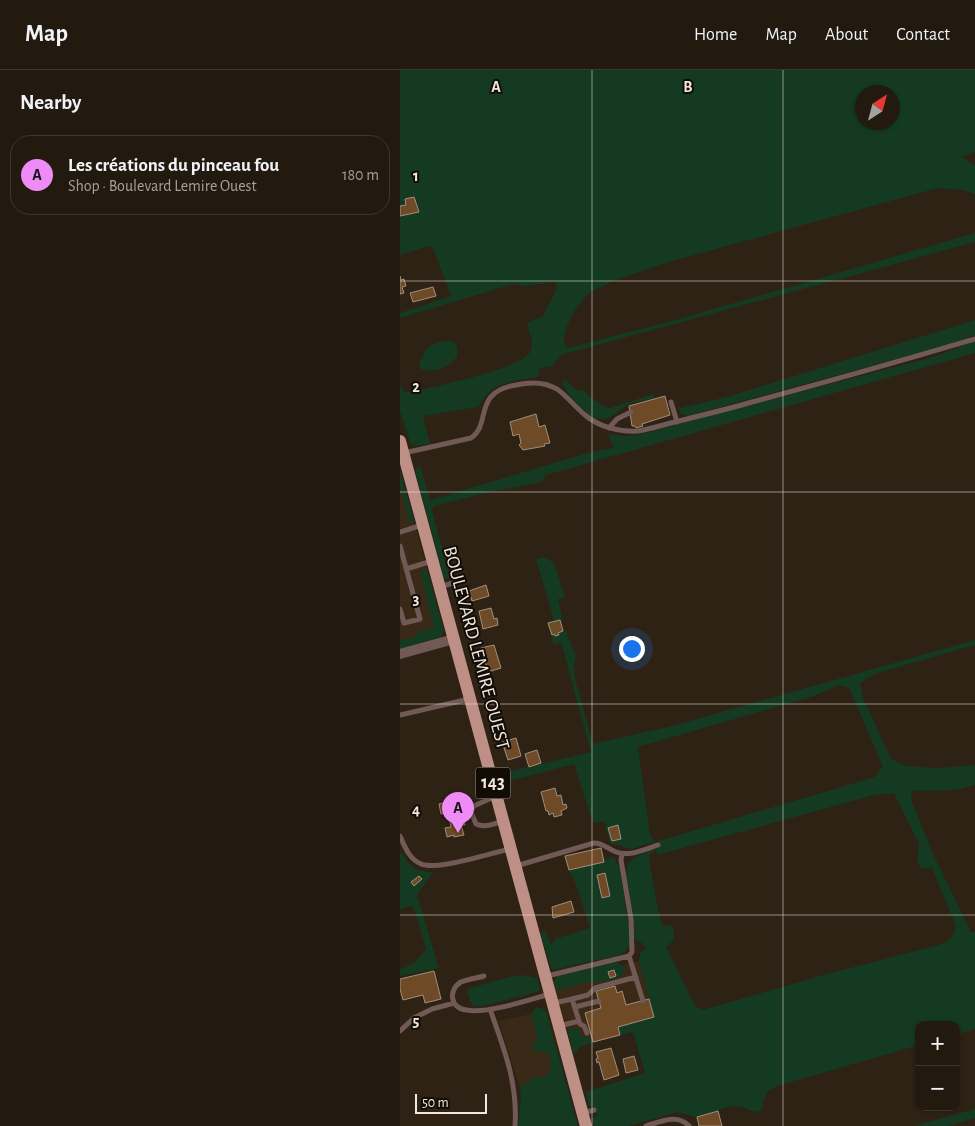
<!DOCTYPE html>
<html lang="en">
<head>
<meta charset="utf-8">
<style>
  :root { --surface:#221a0f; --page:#2e271d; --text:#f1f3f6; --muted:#a2a19e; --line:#3f382f; --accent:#ef8bf7 }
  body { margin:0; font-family:"Alegreya Sans",sans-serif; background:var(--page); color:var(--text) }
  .controls { position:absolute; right:15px; bottom:15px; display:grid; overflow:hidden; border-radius:10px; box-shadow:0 1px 4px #0004 }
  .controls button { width:45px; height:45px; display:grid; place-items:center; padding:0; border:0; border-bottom:1px solid var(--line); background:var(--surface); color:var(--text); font:25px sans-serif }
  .compass { position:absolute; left:455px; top:15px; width:45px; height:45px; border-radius:50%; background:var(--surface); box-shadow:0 1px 4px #0004; rotate:36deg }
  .scale { position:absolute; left:15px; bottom:12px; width:72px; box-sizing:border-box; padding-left:5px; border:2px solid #f0e7de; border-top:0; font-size:14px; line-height:18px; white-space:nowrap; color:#f0e7de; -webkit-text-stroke:4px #120c07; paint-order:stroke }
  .you { position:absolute; left:231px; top:578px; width:18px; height:18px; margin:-12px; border:4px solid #fff; border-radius:50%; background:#1a73e8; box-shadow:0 0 0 8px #1a73e833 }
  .badge { display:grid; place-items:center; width:32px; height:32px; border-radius:50%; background:var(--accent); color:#111; font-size:16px; font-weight:700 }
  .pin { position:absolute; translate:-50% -41px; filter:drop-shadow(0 1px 2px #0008) }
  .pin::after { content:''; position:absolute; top:26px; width:18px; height:15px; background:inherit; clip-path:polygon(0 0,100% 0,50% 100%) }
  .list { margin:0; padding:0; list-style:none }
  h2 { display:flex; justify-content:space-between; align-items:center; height:65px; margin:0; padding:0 20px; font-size:21px }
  h2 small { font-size:16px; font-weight:400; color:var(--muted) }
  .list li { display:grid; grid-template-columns:32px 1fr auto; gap:15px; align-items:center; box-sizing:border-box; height:80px; margin:0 10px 10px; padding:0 10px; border:1px solid var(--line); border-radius:20px }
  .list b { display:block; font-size:19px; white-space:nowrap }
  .list p { margin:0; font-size:16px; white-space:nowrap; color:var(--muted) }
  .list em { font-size:16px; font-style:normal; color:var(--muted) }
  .map { position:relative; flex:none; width:575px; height:1056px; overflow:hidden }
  header { display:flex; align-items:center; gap:30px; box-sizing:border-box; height:70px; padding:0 25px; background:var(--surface); border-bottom:1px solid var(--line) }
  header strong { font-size:24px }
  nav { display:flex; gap:28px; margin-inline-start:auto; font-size:18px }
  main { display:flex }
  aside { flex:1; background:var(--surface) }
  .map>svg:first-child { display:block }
  .built { fill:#3b2917 }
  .green { fill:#143a21; fill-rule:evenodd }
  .building { fill:#6e4b26; stroke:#9f8f7f }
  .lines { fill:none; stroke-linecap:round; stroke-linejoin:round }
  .service { stroke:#715a55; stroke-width:5 }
  .minor { stroke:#715a55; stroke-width:10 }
  .primary { stroke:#be8f84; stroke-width:12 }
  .grid { fill:none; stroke:#f0e7de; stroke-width:1; stroke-opacity:0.55 }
  .labels { text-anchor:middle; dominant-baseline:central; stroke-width:4; stroke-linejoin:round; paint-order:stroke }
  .shield { fill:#120c07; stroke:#ada59e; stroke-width:1 }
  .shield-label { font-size:18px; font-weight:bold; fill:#f0e7de }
  .street-label { font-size:19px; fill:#f0e7de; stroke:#120c07 }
  .grid-label { font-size:16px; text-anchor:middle; font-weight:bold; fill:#f0e7de; stroke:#120c07; stroke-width:4; stroke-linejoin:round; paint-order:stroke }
</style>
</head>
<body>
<header>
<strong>Map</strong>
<nav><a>Home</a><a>Map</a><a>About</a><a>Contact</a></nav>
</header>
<main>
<aside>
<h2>Nearby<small></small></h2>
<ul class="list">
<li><span class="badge">A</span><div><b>Les créations du pinceau fou</b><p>Shop · Boulevard Lemire Ouest</p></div><em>180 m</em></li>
</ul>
</aside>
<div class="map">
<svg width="575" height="1056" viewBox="0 0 575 1056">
  <rect width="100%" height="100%" fill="#2e2214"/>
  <path class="built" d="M0,401L44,561L0,573Z
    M239,891L256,954L173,979L154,915Z
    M131,944L137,966L135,974L137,982H147L152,995L149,1003L144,1008L136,1006L120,1018L99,951Z"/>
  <path class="green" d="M0,0H575V82L562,87L575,95V124L562,120L538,118L265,193L216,210L190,222L176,238L167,256L164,267L165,276L168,278L279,249L575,163V172L161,285L152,296L140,298L138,307C112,311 92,311 78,337L23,346L30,374L15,376L11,375L0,341V315L5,323C28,318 119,300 130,282C136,271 127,262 128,252L142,247L156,221L157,215L154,212L124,216L113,214L0,248V243L51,226L33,178L29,176L0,185V146L19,142L14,127L5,129L6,135L0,136ZM462,22H492V52H462Z
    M575,250V265L548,275L288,346L281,344L278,337L281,338L330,326Z
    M47,271L54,272L58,278L57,287C44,299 38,303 21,299L19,296L20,290L24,286L23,284C29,274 36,272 47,271Z
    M575,271V283L146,405L143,410L137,413L86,423L34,436L32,440L48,501L51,507L44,509L15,400L20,395L30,430L191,382L214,378L208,364L227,366L241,364L533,287Z
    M165,309L178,321L182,320L204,337L210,338L253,324L255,328C246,330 237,331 228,335C220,338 214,347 205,349C190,353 169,326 162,314Z
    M0,401L13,446L14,451L12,453H10L0,418Z
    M144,487L154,493L165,527L158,529L163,550L148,553L152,564H154L155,566L159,565L158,563L166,561L176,587L174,596L175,608L193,674L276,655L575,570V575L474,604L460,613L463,628L491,689L506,696L539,698L575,695V715L556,720L511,721L512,732L535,788L571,862H575V959L556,965V955H519V975L377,1016L367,1022L360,1042L351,1041L343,1037L331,1036L297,1047L278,1042L228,1056H194L191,1049L197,1046L194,1036H189L185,1022L245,1003L233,962L220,965L218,957L254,947L239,891L241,882L246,878L241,872L235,870L226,803C227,787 243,783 256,779L254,772L231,779L210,773L204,751L193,753L174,694L106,712L107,721L102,722L98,706L103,703L191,682L161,572L154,575L147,552L154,550L136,489ZM438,615L449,618L483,696L475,707L255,772L250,765L238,677L414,626ZM494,723L519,774L517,793L522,798H532L556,856C552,872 546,873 531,877L423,905L303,940L295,936L266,877L274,870L273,855L262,856L257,834L249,789L251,783L256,780L257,785L474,725ZM218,756L221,769L212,771L208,758Z
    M24,499L28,502L44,561L41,567L0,579V570L16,567V563L34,557L20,502Z
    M0,783L3,784C9,797 18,802 33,802L17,825L39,898L0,906V899C12,896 19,889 26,879L13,836L0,839Z
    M214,787L220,798L230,865V873L226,880L220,885L153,900L151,898L140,862L143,861L146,862L151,875L155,869L190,858L177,817L169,800L204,792V790Z
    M212,892L218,893L226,898C222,911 207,910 196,913L193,911L159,920L154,915V911L157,906Z
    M124,905L137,908L140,920L137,922L83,936H74L71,934L67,921L70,918L109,907Z
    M136,937L146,940L178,1056H118L121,1030L120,1018L136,1006L144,1008L149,1003L152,995L147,982H137L131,980L137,966L131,944Z
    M178,957L181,966H187L188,968L192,969L193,972L179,977L177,983L174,985L168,963L169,959Z
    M575,1039V1048L548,1056H514Z"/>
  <path class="building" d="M14,127L19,142L0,146V136L6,135L5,129Z
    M0,206L1,210L4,209L6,216L2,217L4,223L0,224Z
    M33,217L36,226L13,232L10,223Z
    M265,326L270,345L242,354L243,356L236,358L235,356H232L229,336Z
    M136,344L139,357L145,355L150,373L144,374L145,376L123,380L119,375L121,373L119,364L113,366L110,352Z
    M86,515L89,526L72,531L69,521Z
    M91,538L94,549L97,548L98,555L83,559L79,541Z
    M160,550L163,561L158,563L159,565L155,566L154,564L152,565L148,553Z
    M94,575L101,598L88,602L81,578Z
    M116,668L121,686L108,690L102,672Z
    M137,680L141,693L129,697L125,684Z
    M155,718L157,726L161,725L163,735L166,734L167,738L161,741L162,745L154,747L153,743L149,745L148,741H146L141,722Z
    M56,730L58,738L61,737L65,755H61L64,765L54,767V765L47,767L45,758L51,757L48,742L41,744L39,734Z
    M218,755L221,769L212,771L208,758Z
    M201,778L204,792L169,800L165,786Z
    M205,803L210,826L202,828L197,805Z
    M19,806L22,809L14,816L11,812Z
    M171,831L174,842L153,848L152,837Z
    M214,900L216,906L210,908L208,902Z
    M34,901L41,929L25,933L23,925L3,930L0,919V909Z
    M215,916L217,923L222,921L226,935L249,929L254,947L218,957L220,965L193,972L185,943L201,938L196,921Z
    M211,978L219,1005L204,1010L199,992L197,993L196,989L198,988L196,982Z
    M234,986L238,1000L226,1003L223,989Z
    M318,1041L322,1056H299L297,1047Z"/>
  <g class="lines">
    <path class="service" d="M271,332L277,352
      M209,358L217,349L231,342
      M4,383L71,368C92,354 72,322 116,315C129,312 145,312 157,319C167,326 175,337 185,345C199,357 219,362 238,361C251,359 265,354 279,351C303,345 328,339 352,332C427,312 501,291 575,269
      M0,462L22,455
      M0,476L20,549L4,553L0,539
      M6,499L32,491
      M40,517L62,510
      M0,645L69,629
      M96,726L74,736L71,742L76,754C85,758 93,754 103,751
      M0,766C5,777 9,789 21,794C37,801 91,783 110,779
      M222,784L221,790L231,849L232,882L229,886
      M116,796L194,773C203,773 208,779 216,782C229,787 246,779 258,775
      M84,906C77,908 68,909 61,912C48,920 50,938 66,940C87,944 129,930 150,924
      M147,906L229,886L243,931
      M172,929L188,925L195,918L236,907
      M154,933L172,929L179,951L159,956
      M175,937L199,931
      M90,939C104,979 118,1013 115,1056
      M179,951L180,954L184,956L187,963
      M0,961L14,948L32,939L54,933
      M183,1043L194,1040
      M246,1056C260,1052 277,1043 289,1056"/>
    <path class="minor" d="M0,584L54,569"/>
    <path class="primary" d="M0,371L186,1056"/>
  </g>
  <path class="grid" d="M192,0V1056M383,0V1056M0,211H575M0,422H575M0,634H575M0,845H575"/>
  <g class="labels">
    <rect class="shield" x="75.5" y="697.5" width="35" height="31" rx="4"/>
    <g class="shield-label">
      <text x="93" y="713">143</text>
    </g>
    <g class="street-label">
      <text transform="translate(76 578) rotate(75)">BOULEVARD LEMIRE OUEST</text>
    </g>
  </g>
  <g class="grid-label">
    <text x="96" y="22">A</text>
    <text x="288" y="22">B</text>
    <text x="16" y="111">1</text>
    <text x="16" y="322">2</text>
    <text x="16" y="534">3</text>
    <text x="16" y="745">4</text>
    <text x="16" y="956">5</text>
  </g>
</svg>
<div class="controls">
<button>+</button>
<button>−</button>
</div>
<svg class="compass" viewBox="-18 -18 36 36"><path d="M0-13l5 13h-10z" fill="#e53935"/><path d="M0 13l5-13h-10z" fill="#a2a19e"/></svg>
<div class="scale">50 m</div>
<div class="you"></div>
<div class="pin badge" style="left:58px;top:763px">A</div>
</div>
</main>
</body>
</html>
